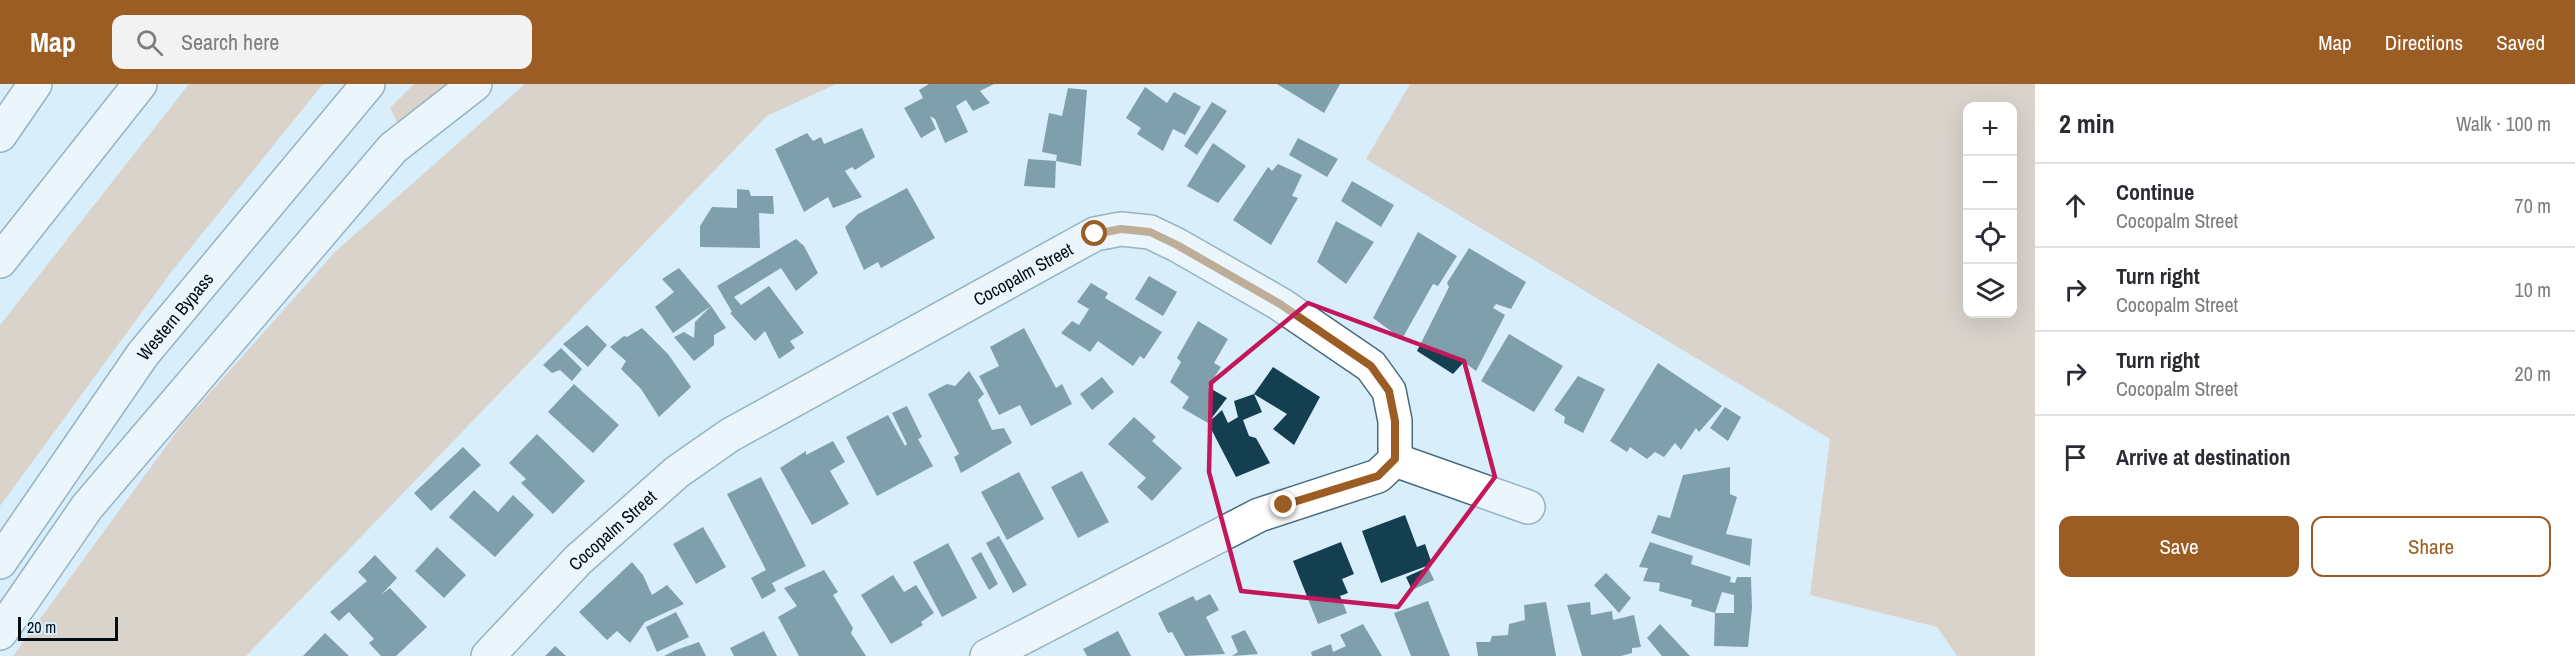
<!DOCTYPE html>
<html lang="en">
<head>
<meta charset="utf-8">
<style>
  :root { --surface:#fff; --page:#f2f2f3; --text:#2b2b33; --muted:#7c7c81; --line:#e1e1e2; --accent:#9c5d24 }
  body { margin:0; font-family:"Archivo Narrow",sans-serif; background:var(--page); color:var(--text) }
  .controls { position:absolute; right:18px; top:18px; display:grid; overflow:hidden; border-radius:12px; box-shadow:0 6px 24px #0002 }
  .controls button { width:54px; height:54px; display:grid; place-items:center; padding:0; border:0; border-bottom:2px solid var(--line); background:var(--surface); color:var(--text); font:30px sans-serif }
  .scale { position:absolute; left:18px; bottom:15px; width:100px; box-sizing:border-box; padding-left:6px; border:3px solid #020d14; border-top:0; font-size:16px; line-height:21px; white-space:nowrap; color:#020d14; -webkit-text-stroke:4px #d8eefa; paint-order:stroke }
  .stop { position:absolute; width:18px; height:18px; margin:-14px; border:4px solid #9c5d24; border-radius:50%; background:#fff }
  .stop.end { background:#9c5d24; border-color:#fff; box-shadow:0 2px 6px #0008 }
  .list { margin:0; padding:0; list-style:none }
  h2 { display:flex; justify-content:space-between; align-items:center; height:78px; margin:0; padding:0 24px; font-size:26px }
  h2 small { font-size:20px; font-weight:400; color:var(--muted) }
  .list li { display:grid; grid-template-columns:39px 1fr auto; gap:18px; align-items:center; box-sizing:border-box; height:84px; padding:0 24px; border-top:2px solid var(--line) }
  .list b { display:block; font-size:22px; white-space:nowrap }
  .list p { margin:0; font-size:20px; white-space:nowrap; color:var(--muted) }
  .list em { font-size:20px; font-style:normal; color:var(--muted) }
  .actions { display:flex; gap:12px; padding:18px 24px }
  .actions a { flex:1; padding:14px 0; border:2px solid var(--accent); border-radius:12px; text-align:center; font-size:21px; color:var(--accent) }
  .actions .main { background:var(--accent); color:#fff }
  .icon { flex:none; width:33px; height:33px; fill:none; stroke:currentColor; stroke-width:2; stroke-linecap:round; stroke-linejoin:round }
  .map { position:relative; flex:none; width:2035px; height:572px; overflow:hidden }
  header { display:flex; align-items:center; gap:36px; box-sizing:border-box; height:84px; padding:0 30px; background:var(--accent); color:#fff }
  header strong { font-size:28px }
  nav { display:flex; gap:33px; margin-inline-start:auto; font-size:21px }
  .search { width:420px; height:54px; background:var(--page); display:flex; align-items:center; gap:15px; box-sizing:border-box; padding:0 21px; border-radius:12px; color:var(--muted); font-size:22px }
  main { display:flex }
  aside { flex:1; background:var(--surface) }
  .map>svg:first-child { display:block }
  .green { fill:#dab294; fill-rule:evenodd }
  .building { fill:#143f51 }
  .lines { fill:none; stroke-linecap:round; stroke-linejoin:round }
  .minor-casing { stroke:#476a7b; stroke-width:36 }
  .highway-casing { stroke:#476a7b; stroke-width:36 }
  .minor { stroke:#fff; stroke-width:33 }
  .highway { stroke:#fff; stroke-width:33 }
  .route { stroke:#9c5d24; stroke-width:8 }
  .marked { fill:none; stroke:#c2185b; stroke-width:4.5; stroke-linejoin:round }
  .labels { text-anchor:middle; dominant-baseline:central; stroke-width:6; stroke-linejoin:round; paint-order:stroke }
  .street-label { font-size:18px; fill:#020d14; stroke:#d8eefa }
</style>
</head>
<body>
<header>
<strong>Map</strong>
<div class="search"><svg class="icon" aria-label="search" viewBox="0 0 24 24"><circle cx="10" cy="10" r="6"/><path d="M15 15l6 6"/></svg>Search here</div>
<nav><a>Map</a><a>Directions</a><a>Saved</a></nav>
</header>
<main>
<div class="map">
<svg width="2035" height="572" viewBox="0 0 2035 572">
  <rect width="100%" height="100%" fill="#d8eefa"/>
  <path class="green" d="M189,0H323L172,187L0,422V241Z
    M414,0H449L399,42L390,24Z
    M525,0H836L767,32L246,572H13L183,339L335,168Z
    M1410,0H2035V572H1957L1937,543L1810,511L1830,355L1366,75ZM1968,22H2012V230H1968Z"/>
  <path class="building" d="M929,0H994L980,7L990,19L973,27L966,16L956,22L968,48L945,59L935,35L930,32L936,45L921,54L904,24L923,14L919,6Z
    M1277,0H1340L1324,29Z
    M1145,3L1167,19L1174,8L1201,23L1185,51L1173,45L1163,67L1137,50L1141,44L1126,34Z
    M1068,4L1087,6L1081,82L1056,77L1057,71L1042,68L1049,29L1062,32Z
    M1212,18L1227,27L1197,71L1184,62Z
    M862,44L875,73L855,86L852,83L845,87L862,113L833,124L828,113L804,128L775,65L807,49L813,57L821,53L824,60Z
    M1298,54L1338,75L1327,93L1289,71Z
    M1213,59L1246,82L1218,119L1187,102Z
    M1028,75L1056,77L1055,104L1024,102Z
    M1278,80L1302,91L1292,112L1298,114L1271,161L1233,136L1268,83L1272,87Z
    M1352,97L1394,121L1381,143L1341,117Z
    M907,104L935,154L881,184L878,178L864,186L845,143L858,130Z
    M737,105L749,106L751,112H773L774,130L759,129L760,164L700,163V142L712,123L737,124Z
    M1336,137L1374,158L1346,200L1317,178Z
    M1418,148L1457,172L1438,202L1433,200L1402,255L1373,234Z
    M796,155L804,162L818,189L796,207L781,184L734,213L741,221L769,202L804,249L790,257L795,264L779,275L765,247L755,257L730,229L732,228L717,202Z
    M1469,164L1526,198L1511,225L1496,220L1493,224L1505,231L1476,287L1464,278L1453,290L1417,267L1449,203L1447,199Z
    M679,184L711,222L726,244L714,251V261L694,277L674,253L684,248L694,254L695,238L711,222L673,249L655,223L674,208L662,195Z
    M1149,192L1177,208L1163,232L1135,215Z
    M1091,199L1108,209L1105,214L1162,248L1144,275L1140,272L1133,282L1098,257L1090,268L1061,249L1072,237L1079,241L1089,225L1077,218Z
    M1198,237L1228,255L1214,279L1221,283L1208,303L1227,314L1208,339L1182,324L1189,313L1170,298L1181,278L1177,274Z
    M587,241L607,261L588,283L563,260Z
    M642,244L668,270L691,303L659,333L641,305L621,285L626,277L610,263L624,252L627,253Z
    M1024,244L1056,304L1062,300L1072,320L1031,342L1020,321L999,331L979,292L999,282L990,263Z
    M1509,250L1563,282L1534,328L1481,297Z
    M561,264L582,285L572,297L560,286L552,289L543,281Z
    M1658,279L1722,322L1699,348L1696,344L1681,366L1675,359L1664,373L1655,368L1647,375L1630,363L1627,368L1610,357Z
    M1273,283L1320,313L1294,361L1273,345L1287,330L1254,310L1262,328L1243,336L1249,352L1256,354L1270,379L1236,393L1208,339L1222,326L1228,339L1238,333L1234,317L1254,310Z
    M969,287L984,310L978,316L992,346L1004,344L1012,359L961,389L954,373L959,370L928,310L947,300L955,302Z
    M1578,292L1605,305L1583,349L1564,339L1565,333L1554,326Z
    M1102,293L1114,308L1092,326L1080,310Z
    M574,300L619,341L593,369L548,328Z
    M907,322L922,353L918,355L933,382L877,412L846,353L888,331L905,362L907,360L892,329Z
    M1725,323L1741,333L1728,357L1710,344Z
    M1134,333L1156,353L1152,357L1182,384L1152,417L1137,403L1146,394L1108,360Z
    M537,350L585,397L553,430L521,399L526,395L509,379Z
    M833,357L845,378L830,387L849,420L812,441L780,384L806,367V371Z
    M463,363L481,381L431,427L414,409Z
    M1730,383V410L1737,413L1726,450L1752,455L1750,482L1651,449L1658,431L1670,434L1683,391Z
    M1082,387L1109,438L1078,454L1051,403Z
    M1019,388L1044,435L1007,456L981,408Z
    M761,393L806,482L772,499L776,507L762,515L751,494L766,486L727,410Z
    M474,406L498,428L513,411L534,431L495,473L449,433Z
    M1405,431L1417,463L1425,460L1432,480L1381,499L1362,447Z
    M703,443L726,483L696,500L673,460Z
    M999,452L1027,501L1013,509L986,459Z
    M1341,458L1354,490L1342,495L1348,509L1340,512L1347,529L1318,540L1293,477Z
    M1650,458L1693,472L1691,480L1731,493L1730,498L1735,499L1737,493H1751L1752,524L1748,563L1714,562L1715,529H1734V511L1722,508L1715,529L1691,522L1692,516L1659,507L1660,499L1643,497L1648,484L1639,483Z
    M948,459L977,514L942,533L913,478Z
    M437,463L466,491L444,514L415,487Z
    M981,468L998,500L989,506L971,474Z
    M375,471L397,494L381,511L390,504L427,543L396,572H381L369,559L374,555L349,528L339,537L330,528L367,497L358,488Z
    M632,478L643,491L652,511L667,501L684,520L645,538L630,559L617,547L607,556L579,528Z
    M1428,483L1434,496L1412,506L1406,493Z
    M824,486L838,508L833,511L853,544L851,549L866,572H799L778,533L797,522L784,504Z
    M1606,489L1631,514L1619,529L1594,501Z
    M893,491L904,508L916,501L934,529L921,538L923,541L891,560L861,511Z
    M1210,510L1219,526L1206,533L1225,570L1185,572L1172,548L1168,549L1158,529L1193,512L1196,517Z
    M1428,517L1450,572H1411L1394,529Z
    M1546,518L1556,572H1478L1476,558H1490L1492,552L1508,551L1509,540L1525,536L1524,521Z
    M1590,518L1591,531L1612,527L1613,536L1634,531L1641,563L1632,564V569L1621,572H1582L1567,521Z
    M676,528L689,553L657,568L646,543Z
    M1363,540L1382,572H1312L1311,568L1331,560L1333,568L1346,562L1340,551Z
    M1660,540L1690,572H1662L1647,554Z
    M1245,546L1258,570L1232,572L1238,568L1231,552Z
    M764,547L777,572H734L730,564Z
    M1118,547L1131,572H1087L1083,565Z
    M325,549L349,572H303Z
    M699,558L706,572H664L676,566Z
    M555,562L566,572H545Z"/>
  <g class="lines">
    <g class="minor-casing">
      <g id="minor">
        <path d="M1395,376L1528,423"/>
        <path id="s1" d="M488,572L578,476L677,388L730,351L1095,150L1121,145L1150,148L1177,161L1280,220L1371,282L1389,307L1395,337V376L1378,392L1259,431L987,572"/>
      </g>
    </g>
    <g class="highway-casing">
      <g id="highway">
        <path d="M0,51L35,0"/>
        <path d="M0,177L140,0"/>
        <path id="s2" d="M0,478L143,270L368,0"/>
        <path d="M0,549L87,423L393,64L475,0"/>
      </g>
    </g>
    <use href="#minor" class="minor"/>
    <use href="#highway" class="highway"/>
  </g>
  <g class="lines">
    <path class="route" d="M1095,150L1121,145L1150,148L1177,161L1280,220L1371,282L1389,307L1395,337V375L1378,392L1284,421"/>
  </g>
  <path d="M0 0H2035V572H0ZM1308,219L1464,277L1495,393L1398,523L1241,507L1209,388L1211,299Z" fill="#d8eefa" fill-opacity=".55" fill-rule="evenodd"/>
  <path class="marked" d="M1308,219L1464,277L1495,393L1398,523L1241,507L1209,388L1211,299Z"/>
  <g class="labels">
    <g class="street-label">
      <text stroke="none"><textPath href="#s1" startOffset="663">Cocopalm Street</textPath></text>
      <text stroke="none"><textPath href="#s2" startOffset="302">Western Bypass</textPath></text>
      <text stroke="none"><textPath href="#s1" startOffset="177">Cocopalm Street</textPath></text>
    </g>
  </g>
</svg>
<div class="controls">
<button>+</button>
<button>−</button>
<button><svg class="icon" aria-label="locate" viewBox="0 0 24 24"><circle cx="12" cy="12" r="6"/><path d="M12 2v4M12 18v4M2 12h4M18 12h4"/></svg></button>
<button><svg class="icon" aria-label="layers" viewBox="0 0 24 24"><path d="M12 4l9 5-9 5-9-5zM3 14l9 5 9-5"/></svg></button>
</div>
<div class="scale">20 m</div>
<div class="stop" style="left:1095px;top:150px"></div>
<div class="stop end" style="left:1284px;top:421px"></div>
</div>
<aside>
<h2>2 min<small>Walk · 100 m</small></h2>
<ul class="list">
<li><svg class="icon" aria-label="ahead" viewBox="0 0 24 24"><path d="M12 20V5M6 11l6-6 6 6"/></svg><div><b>Continue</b><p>Cocopalm Street</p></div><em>70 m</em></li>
<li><svg class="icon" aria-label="right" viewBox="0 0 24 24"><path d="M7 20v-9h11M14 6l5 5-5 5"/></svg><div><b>Turn right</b><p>Cocopalm Street</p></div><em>10 m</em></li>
<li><svg class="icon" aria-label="right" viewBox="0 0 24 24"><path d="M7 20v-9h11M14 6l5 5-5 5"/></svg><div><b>Turn right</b><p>Cocopalm Street</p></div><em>20 m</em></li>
<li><svg class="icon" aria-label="arrive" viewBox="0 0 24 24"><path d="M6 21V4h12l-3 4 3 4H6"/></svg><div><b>Arrive at destination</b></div></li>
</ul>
<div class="actions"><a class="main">Save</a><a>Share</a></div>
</aside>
</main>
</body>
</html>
